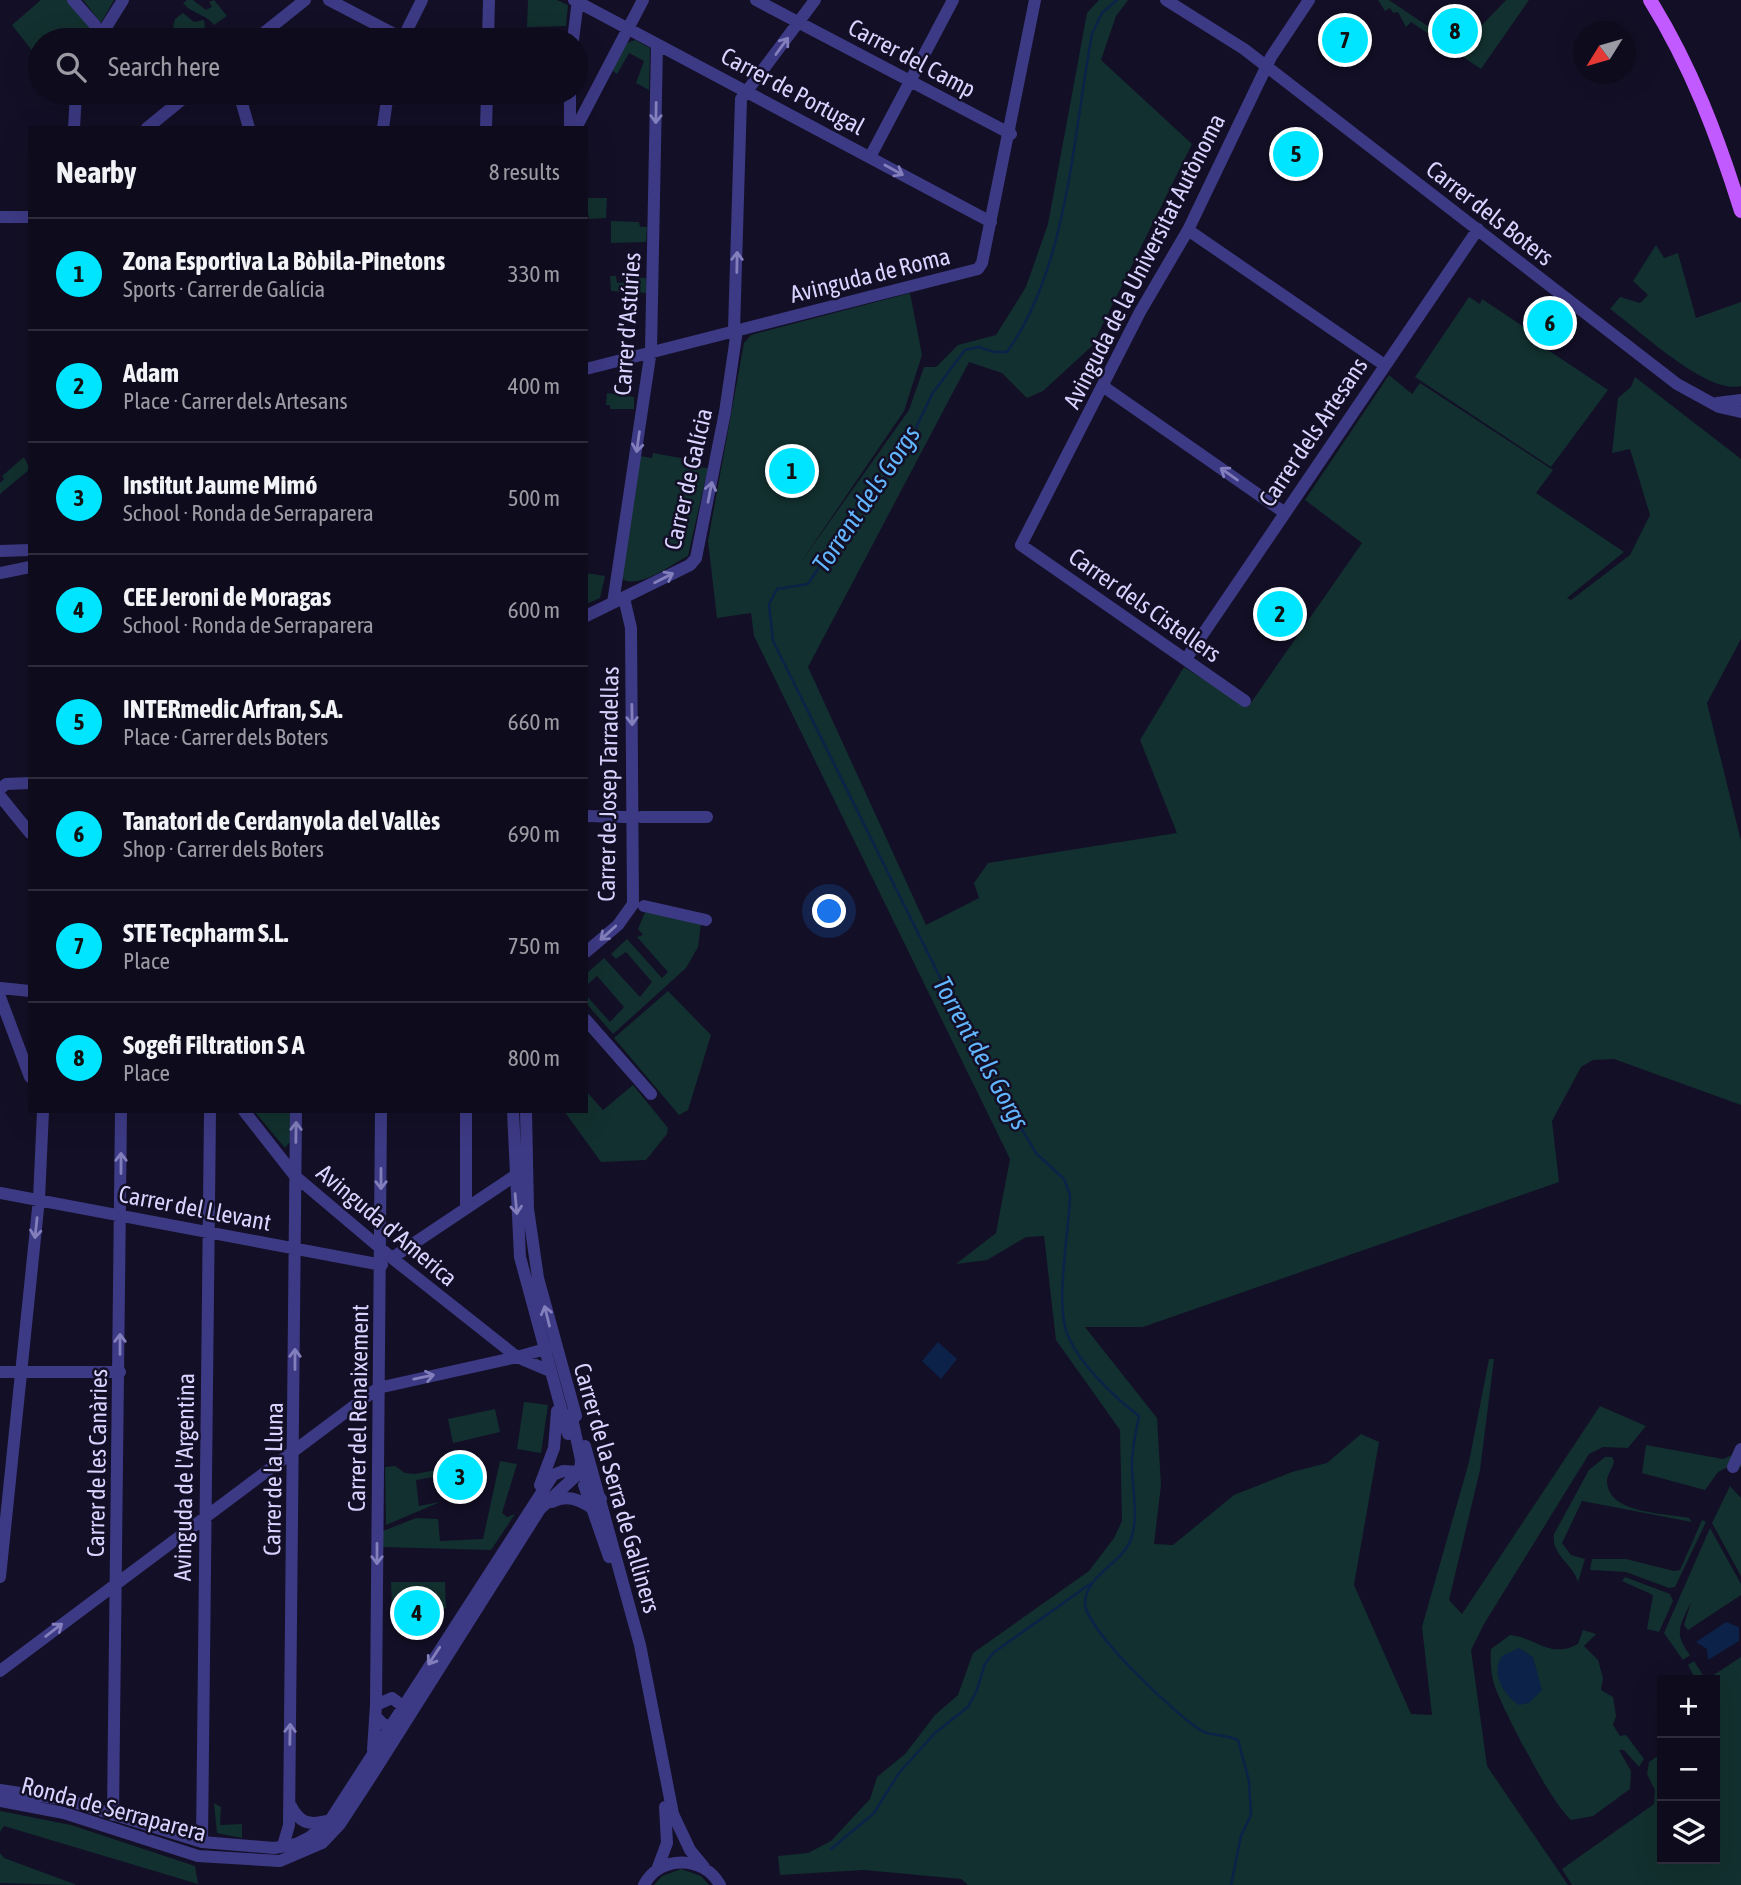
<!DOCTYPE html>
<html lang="en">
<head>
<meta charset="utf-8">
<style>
  :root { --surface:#0e0b1c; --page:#171425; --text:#f1f3f6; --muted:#9b9ba3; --line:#2e2b3b; --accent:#00e5ff }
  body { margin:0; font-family:"Asap Condensed",sans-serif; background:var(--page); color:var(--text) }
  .controls { position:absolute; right:21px; bottom:21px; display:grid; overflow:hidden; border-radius:0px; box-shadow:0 7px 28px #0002 }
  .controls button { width:63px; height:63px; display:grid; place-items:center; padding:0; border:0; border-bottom:2px solid var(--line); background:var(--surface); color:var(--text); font:35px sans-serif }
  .compass { position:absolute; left:1573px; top:21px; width:63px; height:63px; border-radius:50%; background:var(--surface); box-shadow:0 7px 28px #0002; rotate:233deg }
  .you { position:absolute; left:830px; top:912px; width:24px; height:24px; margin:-18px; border:5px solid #fff; border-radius:50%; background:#1a73e8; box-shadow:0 0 0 10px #1a73e833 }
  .badge { display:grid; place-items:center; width:46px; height:46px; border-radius:50%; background:var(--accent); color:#111; font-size:23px; font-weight:700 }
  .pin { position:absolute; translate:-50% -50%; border:4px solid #fff; box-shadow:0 2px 7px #0006 }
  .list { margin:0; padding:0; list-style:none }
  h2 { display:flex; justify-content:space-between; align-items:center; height:91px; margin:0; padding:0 28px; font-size:30px }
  h2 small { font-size:23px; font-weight:400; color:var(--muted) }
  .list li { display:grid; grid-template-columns:46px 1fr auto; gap:21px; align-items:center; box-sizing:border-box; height:112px; padding:0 28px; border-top:2px solid var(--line) }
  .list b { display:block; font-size:26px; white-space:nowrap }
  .list p { margin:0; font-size:23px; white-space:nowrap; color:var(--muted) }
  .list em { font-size:23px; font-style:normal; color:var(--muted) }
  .icon { flex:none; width:38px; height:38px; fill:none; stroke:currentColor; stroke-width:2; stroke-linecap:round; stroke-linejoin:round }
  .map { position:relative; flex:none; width:1741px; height:1885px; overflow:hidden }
  .search { position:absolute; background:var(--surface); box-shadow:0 7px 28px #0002; left:28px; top:28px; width:560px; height:77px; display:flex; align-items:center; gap:18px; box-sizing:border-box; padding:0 24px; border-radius:38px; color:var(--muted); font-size:26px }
  .panel { position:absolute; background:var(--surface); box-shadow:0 7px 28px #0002; left:28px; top:126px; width:560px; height:987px; border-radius:0px }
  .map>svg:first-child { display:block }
  .green { fill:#12302f }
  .water { fill:#0c2248 }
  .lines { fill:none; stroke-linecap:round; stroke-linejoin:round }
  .stream { stroke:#0c2248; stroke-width:2.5 }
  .minor { stroke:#3d3a85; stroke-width:12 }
  .major { stroke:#c25bff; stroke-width:14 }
  .oneway { stroke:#837fbc }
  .labels { text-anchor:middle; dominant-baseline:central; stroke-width:5; stroke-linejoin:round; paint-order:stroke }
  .street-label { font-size:24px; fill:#d9d4ff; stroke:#130f26 }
  .water-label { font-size:26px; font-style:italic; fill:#62b6ff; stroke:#130f26 }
</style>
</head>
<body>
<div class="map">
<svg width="1741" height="1885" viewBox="0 0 1741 1885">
  <rect width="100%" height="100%" fill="#130f26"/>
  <path class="green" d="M41,0H72L95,29L90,40H71L63,31L51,40H40V48L34,53L12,25Z
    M83,0H114L101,23Z
    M187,0H193L206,10L212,7L209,2L214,0L227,16L214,25C205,13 193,15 183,3Z
    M528,0H557L568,5L566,26L527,27Z
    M1099,0H1128L1116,16L1101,60L1192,144L1092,346L1043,391L1027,398L1002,373L969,362L808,667L926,925L979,898L974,883L988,863L1177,833L1140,740L1184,667L1248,707L1362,543L1305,500L1389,375L1412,394L1420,383L1553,470L1536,493L1624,552L1567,598L1571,600L1630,555L1650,515L1630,449L1612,453L1618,398L1631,387L1635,377L1741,459V639L1707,703L1741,841V1105L1614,1059L1593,1060L1581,1067L1552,1121L1559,1182L1143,1327H1085L1157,1418L1161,1485L1154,1544L1173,1545L1234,1495L1292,1472L1327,1463L1361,1434L1379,1442L1354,1585L1411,1714L1432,1715L1422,1627L1469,1462L1489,1359H1494L1480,1470L1449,1600L1462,1614L1600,1406L1646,1426L1628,1448L1603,1447L1589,1454L1484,1624L1471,1650L1487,1766L1568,1885H968L961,1879L864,1870L780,1875L778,1856L808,1853L831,1841L870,1799L877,1777L905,1754L935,1715L958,1695L973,1653L1089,1571L1114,1538L1122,1521L1120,1430L1056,1340L1044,1236L1026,1237L987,1260L956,1264L996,1233L1010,1159L754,636L751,613L717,618L708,541L744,343L751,335L910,293L922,355L904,411L799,565L909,410L924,367H936L958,345L996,335L1026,287L1048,224L1087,13Z
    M1378,0H1389L1460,48L1506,0H1529L1481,69L1411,22L1406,27L1398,12L1393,13L1390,8L1385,11Z
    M183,13L194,22L204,20L205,31L195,33L194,26V36L182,40L173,26L175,19Z
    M635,40L650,48L649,90L636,83L644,61L629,53L617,74L612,70L627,43Z
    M586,198H607L606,218L589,219Z
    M611,221L639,222L640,227H647L646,242L611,243Z
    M1656,245L1664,258L1678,253L1696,318L1741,302V386C1707,395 1638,329 1610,309L1620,297L1640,303L1648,295L1633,281Z
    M610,276H616L617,283L629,282L628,277L646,278L647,293L611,291Z
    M1469,297L1480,304L1482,299L1536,335L1540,331L1561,343L1560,346L1552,343L1548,350L1608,390L1551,467L1415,377Z
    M607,393L634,397V409H610V405H606Z
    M653,453L697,461V467L708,468L688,556C672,564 637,591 621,578L640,456L652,458Z
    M24,457L30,469L0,494V483L4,479L2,476Z
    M586,573L605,576L600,598L586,604Z
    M645,912L701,923L698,947L686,968L613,1034L586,1003V995L610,1022L624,1007L597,976L587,985L586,974L604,958L640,997L652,982L626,952L616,959L611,954L627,939L662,978L668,972L637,937L643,935L638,929Z
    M668,991L711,1035L688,1110L679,1115L614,1038Z
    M633,1085L668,1128L667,1134L646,1160L601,1162L564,1111H586V1091L603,1110Z
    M254,1111H290V1142L285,1148Z
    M524,1402L548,1405L541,1453L517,1449Z
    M495,1409L500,1432L453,1443L448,1419Z
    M1646,1445L1723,1459L1741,1451V1467L1732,1465L1718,1472L1705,1490L1642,1473Z
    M1605,1457H1612L1614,1461C1613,1468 1607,1474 1607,1482C1609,1514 1665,1513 1689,1518L1692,1522L1582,1501L1562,1543L1571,1555L1585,1559L1578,1582C1573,1563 1551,1556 1554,1534L1589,1470Z
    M500,1461L517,1464L502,1513L507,1517L515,1514L491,1550L383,1547V1531L416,1518L438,1519L440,1541L483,1539Z
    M395,1466L405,1473L415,1474L451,1467V1474L416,1480L419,1506L440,1502L386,1525L385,1467Z
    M1730,1486L1741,1498V1576L1712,1523Z
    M1702,1520L1706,1522L1675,1587L1669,1588L1626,1572L1590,1570L1592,1559H1626L1674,1571L1680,1570Z
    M1710,1528L1741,1584V1595L1688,1630L1684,1625L1691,1602C1680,1626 1673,1633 1690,1655L1683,1660L1664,1633Z
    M1625,1577L1670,1594L1673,1601L1659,1632L1647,1629L1653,1595L1622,1581Z
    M391,1582H445L446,1608L392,1609Z
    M1583,1630L1596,1634L1584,1646L1598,1660L1603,1678L1601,1690L1613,1697L1616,1716L1613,1725L1620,1736L1626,1735L1644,1759L1639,1767L1624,1750H1619L1631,1771L1630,1789L1593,1816L1571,1820C1550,1801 1509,1720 1497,1692C1491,1678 1490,1663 1491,1649L1510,1635C1538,1638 1549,1659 1578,1644Z
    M1741,1657V1885H1572L1562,1869L1654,1804L1655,1790L1647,1774L1649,1762L1662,1753V1859H1715V1721L1720,1718L1715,1710V1680H1696L1688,1665L1694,1661L1706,1680Z
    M214,1803L221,1807L220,1825L242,1824V1838L217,1833Z
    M0,1811L71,1825L195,1866L198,1884L4,1826L0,1832Z
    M0,1853L4,1858L77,1885L0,1883Z
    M681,1869L701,1876L709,1885H654L662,1876Z"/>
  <path class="water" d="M938,1342L957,1359L941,1379L922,1361Z
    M1726,1622L1739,1627V1641L1708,1660L1707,1649L1696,1642Z
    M1519,1648L1533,1657L1542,1690L1529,1703L1519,1705C1504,1695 1490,1673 1502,1656Z"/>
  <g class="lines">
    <path class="stream" d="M1117,0L1102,13L1092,34C1073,135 1068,267 1007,352H994L979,347L965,350L932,394L915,430L873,495L859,507L808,584L777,589L769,604L773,641L983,1064L1036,1153L1064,1179L1070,1195C1069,1232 1056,1297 1066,1330C1075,1360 1114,1397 1139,1416C1136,1431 1132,1448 1132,1464C1132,1487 1139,1516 1131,1539C1122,1564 1087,1574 1085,1602C1083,1628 1178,1717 1202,1731C1210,1736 1225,1734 1238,1740L1249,1781L1251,1815L1241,1836L1231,1885
      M831,1849L874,1813L899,1773L935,1733L968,1707L977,1690L984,1666L993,1653L1090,1584"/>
    <path class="minor" d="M73,0L95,25
      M329,0L402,38
      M574,0L991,222
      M756,0L1011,134
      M1166,0L1244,49L1677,384L1719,407L1741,412
      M98,40L123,0
      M255,40L305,0
      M402,40L422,0
      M488,40L489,0
      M573,40L578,0
      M239,93L249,128
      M570,93V128
      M241,98L261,93
      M74,128L76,93
      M147,128L190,93
      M383,128L388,93
      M486,128L487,93
      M576,128L643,0
      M870,157L953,0
      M0,217H30
      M1188,230L1383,364
      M734,330L741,99L815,0
      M586,369L978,269L982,263L1035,0
      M1104,387L1285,513
      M1717,403L1741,400
      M0,551L30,550
      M0,573L30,567
      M613,603L651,350L657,45
      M586,616L690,565L696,558L725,412L737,330
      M1186,659L1478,229
      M1245,701L1021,545L1140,312L1188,230L1271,57L1309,0
      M0,789L6,784L30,783
      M0,796L30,833
      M586,816L625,817
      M641,817H707
      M644,906L706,920
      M586,952L618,925L633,904L631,628L624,598
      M0,988L30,991
      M0,997L30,1077
      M586,1020L651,1094
      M244,1111L295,1176L392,1258L517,1357L549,1348
      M466,1111V1206
      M513,1111L520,1257L568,1434
      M526,1111L528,1209L538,1278L576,1416
      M0,1193L382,1265
      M392,1258L519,1173
      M0,1372H120
      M585,1446L640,1645L673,1814L690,1850L704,1867
      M1733,1467L1741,1449
      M540,1485L554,1448L557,1411
      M584,1485L609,1557
      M552,1502C566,1494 580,1499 593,1509
      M0,1577L39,1199L43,1111
      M0,1671L378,1388L517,1357L550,1371
      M376,1705L381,1111
      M376,1717L383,1724L396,1728
      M373,1750L376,1705L392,1698L408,1710
      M0,1790L67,1800L202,1842L274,1848L296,1844L310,1837L331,1819L553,1475L563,1471L580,1472L601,1499
      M0,1801L64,1813L198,1856L280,1861L322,1843L340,1824L372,1775L540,1509L580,1472L581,1460L572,1418L574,1409
      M291,1806C299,1822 308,1826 326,1821
      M113,1815L121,1111
      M202,1842L210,1111
      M283,1846L289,1825L296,1111
      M658,1867L667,1843L665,1807
      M644,1885C659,1855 704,1855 720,1885"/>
    <path class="major" d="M1650,0C1691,66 1718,137 1741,211"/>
  </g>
  <defs><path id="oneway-shaft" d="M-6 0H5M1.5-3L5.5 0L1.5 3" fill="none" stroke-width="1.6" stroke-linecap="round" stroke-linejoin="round" transform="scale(1.75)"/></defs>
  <g class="oneway">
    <use href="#oneway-shaft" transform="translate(782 46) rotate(-54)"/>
    <use href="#oneway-shaft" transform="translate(656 113) rotate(91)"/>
    <use href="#oneway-shaft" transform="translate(894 170) rotate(29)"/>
    <use href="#oneway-shaft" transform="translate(737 262) rotate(-89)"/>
    <use href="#oneway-shaft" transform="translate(638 442) rotate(98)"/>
    <use href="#oneway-shaft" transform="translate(1229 474) rotate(-145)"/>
    <use href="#oneway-shaft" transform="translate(710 492) rotate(-79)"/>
    <use href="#oneway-shaft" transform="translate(664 578) rotate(-27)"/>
    <use href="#oneway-shaft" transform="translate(632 715) rotate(89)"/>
    <use href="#oneway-shaft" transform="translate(608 933) rotate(138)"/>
    <use href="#oneway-shaft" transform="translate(296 1132) rotate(-89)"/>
    <use href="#oneway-shaft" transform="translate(121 1163) rotate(-90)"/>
    <use href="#oneway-shaft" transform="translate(381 1179) rotate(90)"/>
    <use href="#oneway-shaft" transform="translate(516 1204) rotate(85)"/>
    <use href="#oneway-shaft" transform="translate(36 1228) rotate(96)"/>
    <use href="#oneway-shaft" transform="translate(547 1316) rotate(-104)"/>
    <use href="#oneway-shaft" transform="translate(120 1344) rotate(-90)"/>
    <use href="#oneway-shaft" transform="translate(295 1359) rotate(-90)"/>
    <use href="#oneway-shaft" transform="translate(424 1377) rotate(-12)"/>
    <use href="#oneway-shaft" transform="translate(377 1554) rotate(90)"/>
    <use href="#oneway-shaft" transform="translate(54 1630) rotate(-37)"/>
    <use href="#oneway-shaft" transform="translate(434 1656) rotate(123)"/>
    <use href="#oneway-shaft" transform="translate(290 1734) rotate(-89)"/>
  </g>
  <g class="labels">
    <g class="street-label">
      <text transform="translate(912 58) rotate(28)">Carrer del Camp</text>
      <text transform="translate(793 91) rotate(28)">Carrer de Portugal</text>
      <text transform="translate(1490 213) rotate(38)">Carrer dels Boters</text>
      <text transform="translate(1144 261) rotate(-63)">Avinguda de la Universitat Autònoma</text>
      <text transform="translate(870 275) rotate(-14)">Avinguda de Roma</text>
      <text transform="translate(627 324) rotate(-86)">Carrer d'Astúries</text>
      <text transform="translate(1313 432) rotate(-56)">Carrer dels Artesans</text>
      <text transform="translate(688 479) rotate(-77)">Carrer de Galícia</text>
      <text transform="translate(1145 605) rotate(35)">Carrer dels Cistellers</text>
      <text transform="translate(608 784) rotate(-89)">Carrer de Josep Tarradellas</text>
      <text transform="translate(195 1208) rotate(11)">Carrer del Llevant</text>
      <text transform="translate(387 1225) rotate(40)">Avinguda d'America</text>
      <text transform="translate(358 1408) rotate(-89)">Carrer del Renaixement</text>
      <text transform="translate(97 1463) rotate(-89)">Carrer de les Canàries</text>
      <text transform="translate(184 1477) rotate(-89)">Avinguda de l'Argentina</text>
      <text transform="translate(273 1479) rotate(-89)">Carrer de la Lluna</text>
      <text transform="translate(617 1488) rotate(74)">Carrer de la Serra de Galliners</text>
      <text transform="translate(114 1809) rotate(15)">Ronda de Serraparera</text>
    </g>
    <g class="water-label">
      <text transform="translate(866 499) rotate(-56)">Torrent dels Gorgs</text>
      <text transform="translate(981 1053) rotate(61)">Torrent dels Gorgs</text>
    </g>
  </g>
</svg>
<div class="controls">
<button>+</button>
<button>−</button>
<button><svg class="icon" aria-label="layers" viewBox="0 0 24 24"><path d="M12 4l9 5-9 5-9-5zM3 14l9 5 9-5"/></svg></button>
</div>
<svg class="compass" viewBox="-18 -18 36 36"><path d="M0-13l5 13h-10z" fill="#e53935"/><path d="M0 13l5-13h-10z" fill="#9b9ba3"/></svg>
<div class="you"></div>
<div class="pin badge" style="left:792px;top:471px">1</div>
<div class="pin badge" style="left:1280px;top:614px">2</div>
<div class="pin badge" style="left:460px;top:1477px">3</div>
<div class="pin badge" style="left:417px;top:1613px">4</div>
<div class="pin badge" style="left:1296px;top:154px">5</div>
<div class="pin badge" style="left:1550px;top:323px">6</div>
<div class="pin badge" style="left:1345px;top:40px">7</div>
<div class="pin badge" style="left:1455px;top:31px">8</div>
<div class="search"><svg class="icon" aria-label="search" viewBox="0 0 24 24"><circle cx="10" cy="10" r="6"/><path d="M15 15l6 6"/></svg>Search here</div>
<section class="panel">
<h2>Nearby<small>8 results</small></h2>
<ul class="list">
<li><span class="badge">1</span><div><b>Zona Esportiva La Bòbila-Pinetons</b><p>Sports · Carrer de Galícia</p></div><em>330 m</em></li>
<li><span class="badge">2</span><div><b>Adam</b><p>Place · Carrer dels Artesans</p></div><em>400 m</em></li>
<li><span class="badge">3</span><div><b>Institut Jaume Mimó</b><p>School · Ronda de Serraparera</p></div><em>500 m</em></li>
<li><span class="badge">4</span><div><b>CEE Jeroni de Moragas</b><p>School · Ronda de Serraparera</p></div><em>600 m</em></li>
<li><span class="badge">5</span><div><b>INTERmedic Arfran, S.A.</b><p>Place · Carrer dels Boters</p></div><em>660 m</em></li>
<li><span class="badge">6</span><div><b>Tanatori de Cerdanyola del Vallès</b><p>Shop · Carrer dels Boters</p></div><em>690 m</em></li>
<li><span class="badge">7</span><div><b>STE Tecpharm S.L.</b><p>Place</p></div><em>750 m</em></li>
<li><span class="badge">8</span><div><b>Sogefi Filtration S A</b><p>Place</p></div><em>800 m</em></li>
</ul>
</section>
</div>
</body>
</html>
